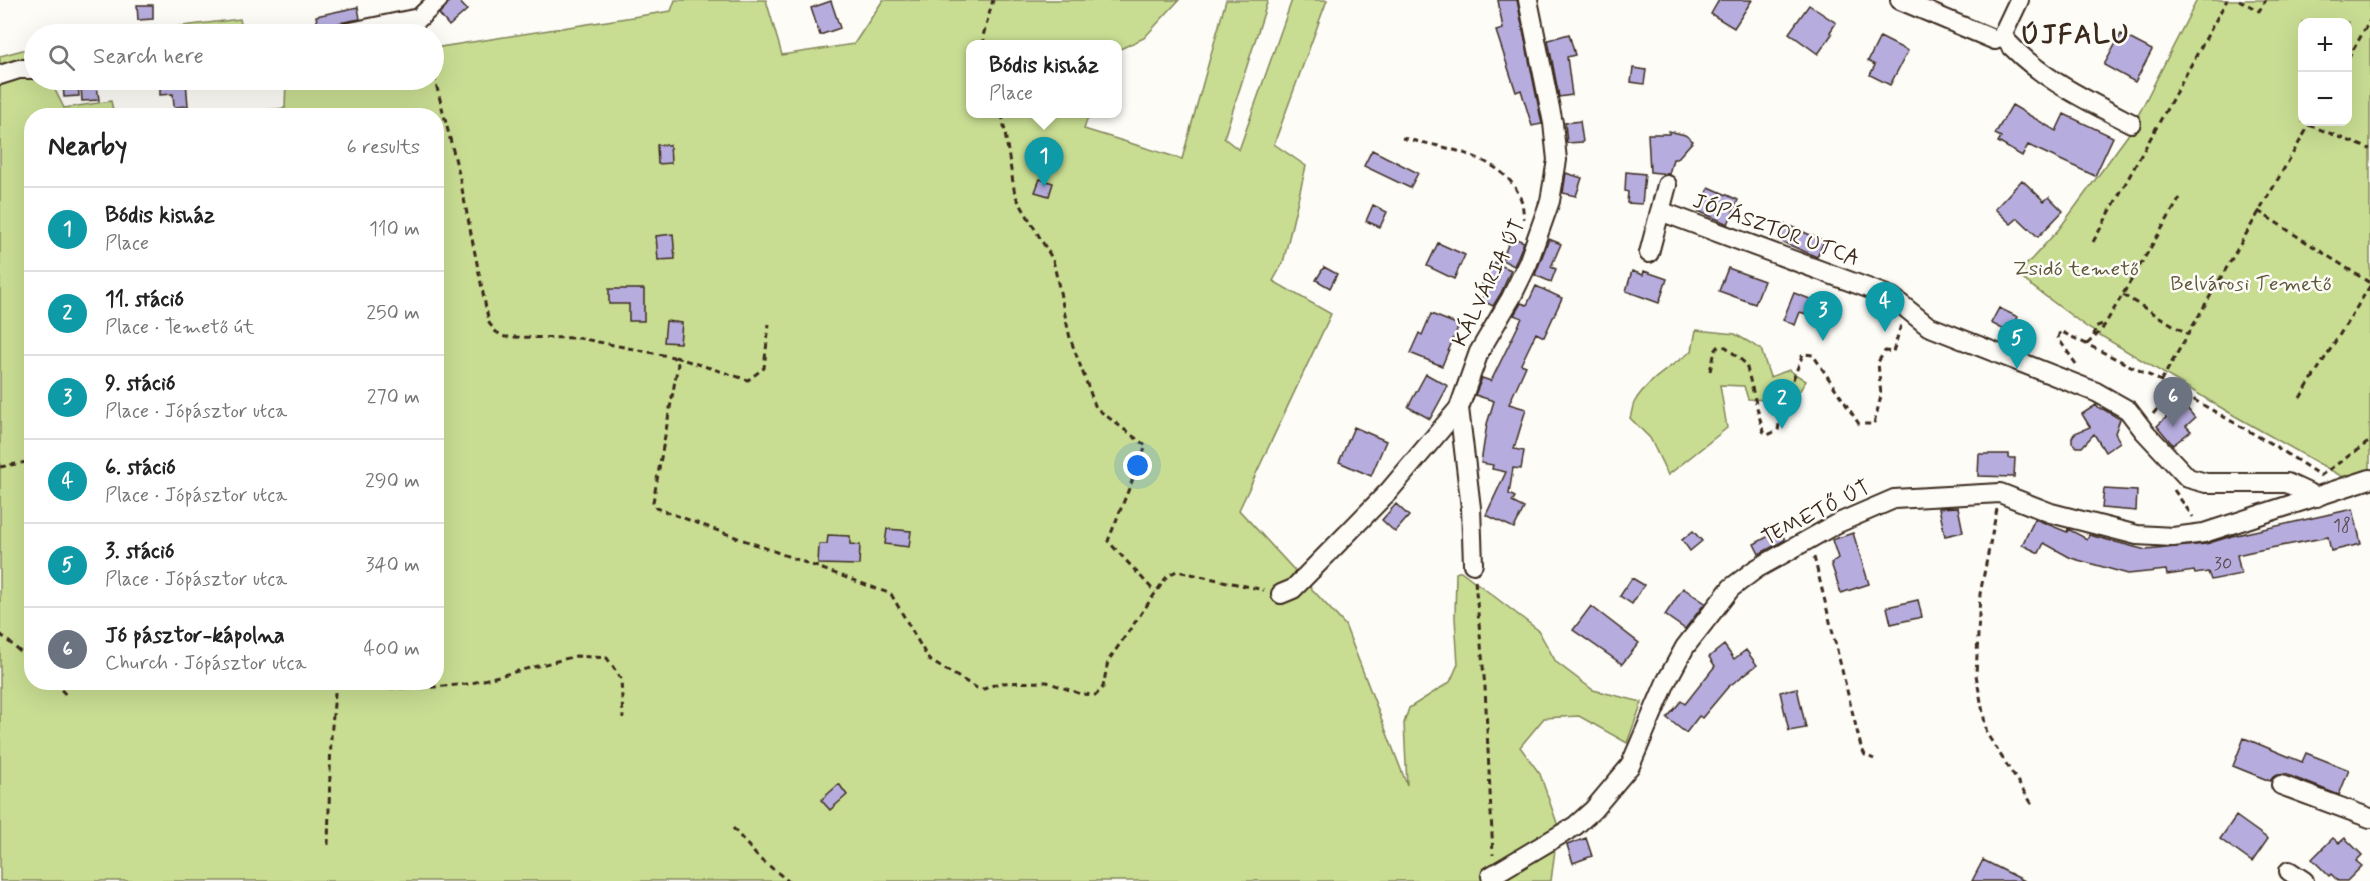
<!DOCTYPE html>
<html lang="en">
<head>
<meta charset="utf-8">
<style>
  :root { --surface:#fff; --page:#f2f2f2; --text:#222; --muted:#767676; --line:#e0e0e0; --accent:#3b2a1e }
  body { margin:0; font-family:Mynerve,sans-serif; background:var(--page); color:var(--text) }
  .controls { position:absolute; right:18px; top:18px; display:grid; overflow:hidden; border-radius:12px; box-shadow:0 6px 24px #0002 }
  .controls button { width:54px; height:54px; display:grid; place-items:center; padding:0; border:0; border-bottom:2px solid var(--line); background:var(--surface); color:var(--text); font:30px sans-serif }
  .you { position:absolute; left:1138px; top:466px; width:21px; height:21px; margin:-15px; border:4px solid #fff; border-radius:50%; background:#1a73e8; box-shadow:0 0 0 9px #1a73e833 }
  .badge { display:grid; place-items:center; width:39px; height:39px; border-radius:50%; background:var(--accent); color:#fff; font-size:20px; font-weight:700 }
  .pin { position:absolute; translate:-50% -50px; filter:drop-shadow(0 2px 3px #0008) }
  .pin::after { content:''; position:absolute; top:32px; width:21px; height:18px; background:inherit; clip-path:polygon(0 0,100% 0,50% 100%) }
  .popup { position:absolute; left:966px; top:40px; width:156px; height:78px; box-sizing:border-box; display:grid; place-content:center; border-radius:12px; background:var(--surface); filter:drop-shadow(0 2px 4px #0005); font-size:20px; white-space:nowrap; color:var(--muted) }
  .popup b { font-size:22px; color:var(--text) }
  .popup::after { content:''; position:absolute; left:50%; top:100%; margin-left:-12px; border:12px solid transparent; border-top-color:var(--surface) }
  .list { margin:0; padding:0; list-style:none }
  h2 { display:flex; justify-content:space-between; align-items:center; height:78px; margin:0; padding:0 24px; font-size:26px }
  h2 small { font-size:20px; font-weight:400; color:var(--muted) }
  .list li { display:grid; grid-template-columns:39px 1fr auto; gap:18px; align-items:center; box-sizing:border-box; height:84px; padding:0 24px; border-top:2px solid var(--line) }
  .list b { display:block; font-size:22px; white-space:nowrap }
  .list p { margin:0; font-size:20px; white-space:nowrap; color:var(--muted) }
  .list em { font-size:20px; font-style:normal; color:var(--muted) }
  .icon { flex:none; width:33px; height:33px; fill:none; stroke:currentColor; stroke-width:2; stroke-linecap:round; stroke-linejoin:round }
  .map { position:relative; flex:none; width:2370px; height:881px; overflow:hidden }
  .search { position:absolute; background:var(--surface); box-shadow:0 6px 24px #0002; left:24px; top:24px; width:420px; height:66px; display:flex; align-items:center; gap:15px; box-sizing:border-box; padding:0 21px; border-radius:33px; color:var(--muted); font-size:22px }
  .panel { position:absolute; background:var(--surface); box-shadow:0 6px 24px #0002; left:24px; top:108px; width:420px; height:582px; border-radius:24px }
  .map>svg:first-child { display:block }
  .green { fill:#c8dd92; stroke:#828458; stroke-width:1.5; fill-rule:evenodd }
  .building { fill:#b6adde; stroke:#3b2a1e; stroke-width:1.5 }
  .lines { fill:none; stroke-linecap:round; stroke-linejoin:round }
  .minor-casing { stroke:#3b2a1e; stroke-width:22 }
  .path { stroke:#3b2a1e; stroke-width:3; stroke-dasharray:6 4.5; stroke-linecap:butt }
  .minor { stroke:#fdfcf7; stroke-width:18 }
  .labels { text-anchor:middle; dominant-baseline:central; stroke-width:5; stroke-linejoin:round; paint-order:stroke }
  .number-label { font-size:18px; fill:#5a4b4e }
  .street-label { font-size:21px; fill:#3b2a1e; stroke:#fdfcf7 }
  .park-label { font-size:21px; fill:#5e573b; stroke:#fdfcf7 }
  .district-label { font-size:27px; font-weight:bold; letter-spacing:1.5px; fill:#3b2a1e; stroke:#fdfcf7 }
</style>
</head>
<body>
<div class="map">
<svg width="2370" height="881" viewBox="0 0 2370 881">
  <rect width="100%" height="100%" fill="#fdfcf7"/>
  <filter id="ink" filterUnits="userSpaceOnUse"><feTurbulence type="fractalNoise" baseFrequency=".0167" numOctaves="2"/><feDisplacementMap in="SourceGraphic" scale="12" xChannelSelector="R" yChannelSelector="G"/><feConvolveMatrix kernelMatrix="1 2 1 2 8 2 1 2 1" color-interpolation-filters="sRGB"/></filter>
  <g filter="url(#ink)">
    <path class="green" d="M675,0H766L782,55L854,44L883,0H1179L1144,38L1118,50V45H970V114H1089L1084,129L1182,159L1226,0H1268L1224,138L1239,150L1292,0H1327L1274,144L1306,166L1283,263L1273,281L1331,314L1239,510L1345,625L1407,785L1404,723L1409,708L1450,682L1458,664L1455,618L1456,573L1461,571L1538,630L1556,662L1593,690L1642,702L1627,743L1579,716L1544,718L1520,747L1540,774L1558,826L1551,881H0V56L34,47V80H50L64,108L111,101L114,115L32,116V682H436V116L221,115L285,108L286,80H434V48L671,11Z
      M2197,0H2370V471L2354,477L2341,476L2235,416L2088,328L2017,275L2059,229L2128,135ZM2302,22H2348V122H2302Z
      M240,19L243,34H116Z
      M1696,330L1735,334L1761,349L1770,377L1789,370L1806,381L1793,401L1748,399L1744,386L1720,385L1727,428L1668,475L1650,438L1630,418C1632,413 1632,407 1634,403C1644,383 1674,364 1692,351Z"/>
    <path class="building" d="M450,0H458L467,10L449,26L439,14Z
      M1498,0H1517L1542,124L1532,126L1521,90L1516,92L1496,31L1503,29Z
      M1719,0H1752L1734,28L1711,14Z
      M831,1L840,28L820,35L811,8Z
      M137,5H153V19L138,20Z
      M1809,5L1836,23L1830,32L1832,34L1818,54L1789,33Z
      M358,7L360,19L339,23L331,30L319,32L316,16Z
      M1569,34L1575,55L1567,57L1572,95L1559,97L1548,40Z
      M2121,34L2152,50L2135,82L2104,65Z
      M1880,37L1908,51L1890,85L1870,75L1875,65L1868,61Z
      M1633,68L1646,70L1644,84L1631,82Z
      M160,80H186L188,106L174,107L173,94L160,95Z
      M78,82L79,96L64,97L63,83Z
      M97,85L99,100L82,101L81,87Z
      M2012,105L2056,131L2064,114L2113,137L2095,176L2028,145L2022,156L1998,142L2001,137L1995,134Z
      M1580,121L1583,142L1567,143L1565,123Z
      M1669,131L1685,135L1693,141L1677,159H1673L1669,174L1650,172L1648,134H1669Z
      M657,145H670L671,163L658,164Z
      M1372,150L1418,173L1410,188L1364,166Z
      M1626,172L1645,174L1642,204L1627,203L1628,192L1625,191Z
      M1566,173L1582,178L1576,196L1563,193Z
      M1040,179L1053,183L1049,196L1035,192Z
      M2022,180L2044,201L2049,197L2063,211L2038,237L2018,218L2011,224L1995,209Z
      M1709,187L1738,200L1728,224L1698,211Z
      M1373,205L1387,212L1380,227L1366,221Z
      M1785,224L1824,241L1817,257L1778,240Z
      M673,234L675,259L658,260L656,236Z
      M1511,237L1524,242L1514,266L1502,260Z
      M1549,239L1561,244L1551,267L1556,269L1551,282L1535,275Z
      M1438,243L1465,255L1454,279L1427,266Z
      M1491,261L1511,270L1501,293L1493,306L1481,300L1486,289L1481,287Z
      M1324,267L1337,274L1330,288L1316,280Z
      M1728,268L1764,281L1755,304L1719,291Z
      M1632,271L1643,275L1644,271L1667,279L1659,303L1626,291Z
      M1536,286L1562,298L1544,337L1536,333L1521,364L1526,366L1509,404L1526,409L1514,449L1524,451L1521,469L1513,468L1509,494L1515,497L1512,502L1524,508L1514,528L1486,515L1506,472L1492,469L1493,465L1481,463L1487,424L1494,401L1475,395L1482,378L1491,381L1522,318L1514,315L1521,303L1527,305Z
      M609,289H644V321H629V304H609Z
      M1794,293L1818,302L1812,316L1800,312L1795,325L1783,320Z
      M1999,308L2018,317L2010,333L1991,323Z
      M1431,314L1459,325L1442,366L1410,353L1419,333L1422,335Z
      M666,321L682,323L680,343L664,342Z
      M1426,374L1448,386L1430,419L1408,407Z
      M2096,405L2099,409H2103L2120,419L2115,433L2120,442L2105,452L2094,434L2082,447H2077L2072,443V437L2075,433L2090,427L2082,414Z
      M2187,408L2195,418L2186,426L2191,431L2173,445L2157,426L2173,411L2178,416Z
      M1354,427L1386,441L1371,476L1339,462Z
      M1979,454H2009V458H2015L2014,477L1978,476Z
      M2104,489L2137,491L2136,511L2102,508Z
      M1396,504L1409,516L1395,532L1382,520Z
      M1958,507L1963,532L1945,536L1939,508Z
      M2353,509L2361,544L2331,551L2328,537L2250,552L2237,555L2241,574L2211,580L2208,572L2195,574L2194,571L2167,575L2166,570L2128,574L2071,558L2044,543L2039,553L2022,545L2035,519L2067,532L2068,529L2087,539L2089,535L2146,550L2206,544L2232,536Z
      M887,529L911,531L909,547L885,544Z
      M1780,530L1785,540L1759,554L1754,544Z
      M1693,531L1702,541L1690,551L1682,540Z
      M1853,533L1869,584L1841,593L1831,563L1838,558L1832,540Z
      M828,535L850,536V544L860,545L859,565L818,564L819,544H827Z
      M1632,578L1644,585L1632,604L1620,596Z
      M1683,588L1705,603L1685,629L1665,615Z
      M1918,600L1922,617L1891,624L1887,607Z
      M1591,606L1639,643L1622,664L1573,630Z
      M1724,645L1734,659L1746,650L1757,665L1728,687L1702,718L1699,716L1686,733L1667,718L1681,701L1685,704L1715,666L1709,657Z
      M1797,688L1806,728L1789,731L1780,692Z
      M2244,738L2302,762L2306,753L2349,770L2339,795L2285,774L2274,776L2270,781L2233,766Z
      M839,784L847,795L830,810L821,800Z
      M2236,816L2268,839L2252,862L2220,839Z
      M1586,838L1592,856L1573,863L1567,845Z
      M2333,838L2339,843L2345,838L2362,855L2356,861L2362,866L2347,881H2338L2331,874L2329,876L2312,859Z
      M1983,860L2025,881H1972Z"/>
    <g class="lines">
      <g class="minor-casing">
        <path id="minor" d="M1900,0L1995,40L2002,36L2019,0
          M341,34L419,18L438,0
          M2002,36C2037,77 2084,99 2131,123
          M0,75L19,69H34
          M1660,211L1892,297L1928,326L2096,392L2128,410L2144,431L2188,478L2206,483H2287L2317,497
          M1649,253L1667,185
          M1459,408L1471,508L1473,564
          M1281,594L1293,589L1389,491L1459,408L1479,352L1511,298L1528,263L1550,201L1557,160L1553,123L1528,0
          M2281,785L2370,818
          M2289,871L2304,881
          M1491,876L1575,826L1593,810L1630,766L1666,682L1685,647L1731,588L1756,569L1836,524L1894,499L2000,493L2051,513L2137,535L2173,537L2204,533L2370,479"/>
      </g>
      <path class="path" d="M2239,0L2259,11L2266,0
        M985,45L983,36L993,0
        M2348,59L2370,20
        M434,76L459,174L489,323L496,332L505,337L579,338L673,357L678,364L653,502L656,508L891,594L929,660L977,688L984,689L999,683L1047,682L1081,694L1096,695L1103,687L1108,661L1168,575L1177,571L1264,590
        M1002,114L1015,195L1053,260L1070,338L1096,408L1146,446L1108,541L1155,592
        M2309,125L2370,149
        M1402,138C1441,147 1502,154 1520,197C1523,203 1523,212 1524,219
        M2258,211L2370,283
        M2093,242L2227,0
        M2123,295L2188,334
        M2094,336L2095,327L2105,323
        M2087,344L2101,331L2180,198
        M675,357L748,380L764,368L769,324
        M2076,364L2058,338L2060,331L2161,381L2275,446L2321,476
        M1710,371L1715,351L1719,346L1726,347L1746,364L1763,431L1768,435L1778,430L1783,405L1803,354L1813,355L1859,424H1874L1881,396L1878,362L1885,351L1893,352L1901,325
        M2161,381L2311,122
        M2300,398L2370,286
        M2153,414L2173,389
        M0,467L32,461
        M2320,476L2370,441
        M2174,490L2193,517
        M1997,509L1980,594L1976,675L1987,734L2032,804
        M1814,557L1861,747L1865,755L1874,759
        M1475,581L1485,687L1493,855
        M0,634L32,662
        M54,682L68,697
        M380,682L390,688H421L468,684L576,656L607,658L621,679L623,718
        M733,828L757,856L788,881
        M328,845L331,737L336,682"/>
      <use href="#minor" class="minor"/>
    </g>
  </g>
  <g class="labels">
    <g class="number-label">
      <text x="2342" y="526">18</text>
      <text x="2223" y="564">30</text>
    </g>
    <g class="street-label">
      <text transform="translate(1776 230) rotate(20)">JÓPÁSZTOR UTCA</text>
      <text transform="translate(1489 283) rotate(-64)">KÁLVÁRIA ÚT</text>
      <text transform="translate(1816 513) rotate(-27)">TEMETŐ ÚT</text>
    </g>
    <g class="park-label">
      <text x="2076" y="269">Zsidó temető</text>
      <text x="2251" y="284">Belvárosi Temető</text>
    </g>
    <g class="district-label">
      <text x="2075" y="35">ÚJFALU</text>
    </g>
  </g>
</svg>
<div class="controls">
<button>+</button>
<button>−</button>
</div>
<div class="you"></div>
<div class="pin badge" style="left:1044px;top:187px;background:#0f9aa8">1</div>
<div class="popup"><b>Bódis kisház</b>Place</div>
<div class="pin badge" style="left:1782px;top:429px;background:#0f9aa8">2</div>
<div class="pin badge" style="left:1823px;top:341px;background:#0f9aa8">3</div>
<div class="pin badge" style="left:1885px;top:332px;background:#0f9aa8">4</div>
<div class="pin badge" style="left:2017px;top:369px;background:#0f9aa8">5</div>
<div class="pin badge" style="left:2173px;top:427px;background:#6b7280">6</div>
<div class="search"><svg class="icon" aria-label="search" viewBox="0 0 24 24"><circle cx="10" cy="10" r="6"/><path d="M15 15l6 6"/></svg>Search here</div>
<section class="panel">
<h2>Nearby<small>6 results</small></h2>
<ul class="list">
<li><span class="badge" style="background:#0f9aa8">1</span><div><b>Bódis kisház</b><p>Place</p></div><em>110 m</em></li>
<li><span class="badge" style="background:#0f9aa8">2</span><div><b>11. stáció</b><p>Place · Temető út</p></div><em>250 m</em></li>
<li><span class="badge" style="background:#0f9aa8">3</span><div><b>9. stáció</b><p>Place · Jópásztor utca</p></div><em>270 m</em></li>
<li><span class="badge" style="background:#0f9aa8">4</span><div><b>6. stáció</b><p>Place · Jópásztor utca</p></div><em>290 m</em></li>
<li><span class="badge" style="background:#0f9aa8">5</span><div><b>3. stáció</b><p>Place · Jópásztor utca</p></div><em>340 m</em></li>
<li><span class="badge" style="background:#6b7280">6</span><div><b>Jó pásztor-kápolna</b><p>Church · Jópásztor utca</p></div><em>400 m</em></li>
</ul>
</section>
</div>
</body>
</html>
